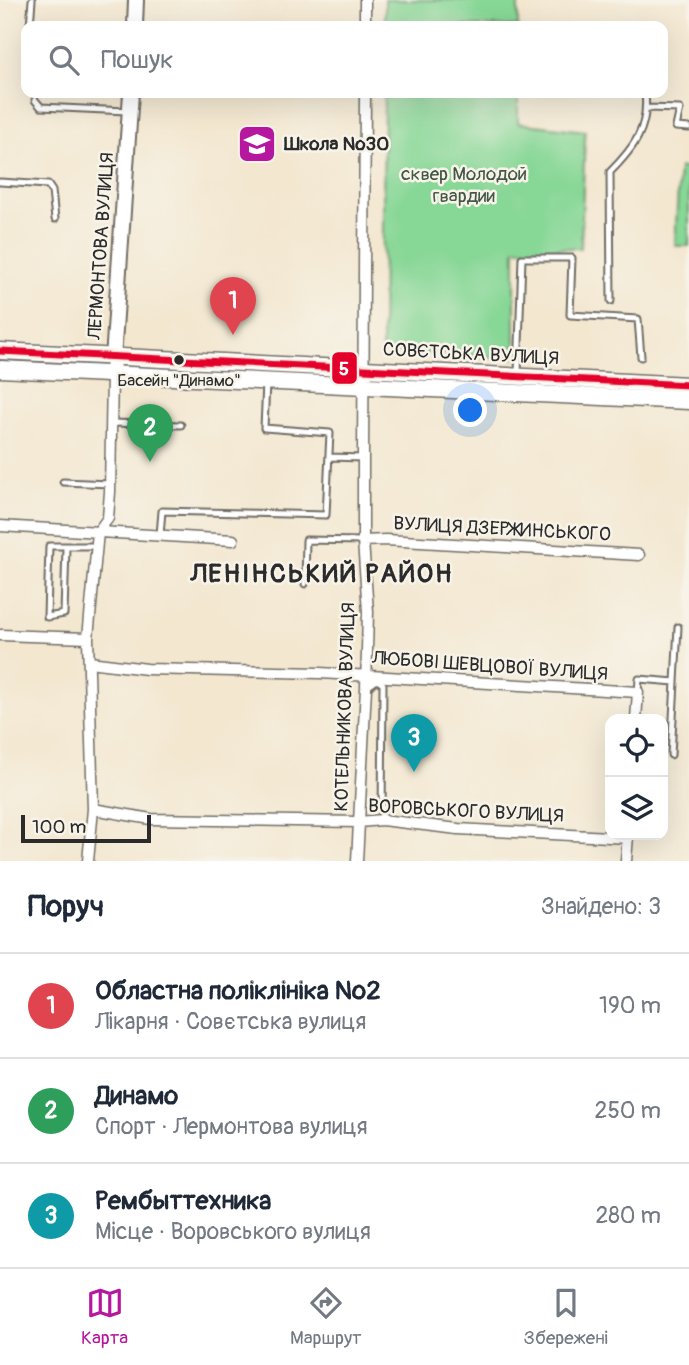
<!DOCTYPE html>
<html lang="uk">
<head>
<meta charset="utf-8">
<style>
  :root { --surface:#fff; --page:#f6f6f7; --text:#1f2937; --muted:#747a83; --line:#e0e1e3; --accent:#b5179e }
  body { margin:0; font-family:Pangolin,sans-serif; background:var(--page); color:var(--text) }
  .controls { position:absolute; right:21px; bottom:21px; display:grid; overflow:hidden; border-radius:14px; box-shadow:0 7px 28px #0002 }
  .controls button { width:63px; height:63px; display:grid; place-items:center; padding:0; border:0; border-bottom:2px solid var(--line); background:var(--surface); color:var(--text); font:35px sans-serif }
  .scale { position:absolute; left:21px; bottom:18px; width:130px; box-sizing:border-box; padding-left:7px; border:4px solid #2b2b2b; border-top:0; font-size:19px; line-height:24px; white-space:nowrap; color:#2b2b2b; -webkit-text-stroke:5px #f7f3e8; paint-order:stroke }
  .you { position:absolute; left:471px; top:411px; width:24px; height:24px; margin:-18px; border:5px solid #fff; border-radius:50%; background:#1a73e8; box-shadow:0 0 0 10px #1a73e833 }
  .badge { display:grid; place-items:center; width:46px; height:46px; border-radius:50%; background:var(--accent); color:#fff; font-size:23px; font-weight:700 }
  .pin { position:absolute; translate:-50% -58px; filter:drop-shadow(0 2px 4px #0008) }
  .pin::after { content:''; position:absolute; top:37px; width:24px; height:21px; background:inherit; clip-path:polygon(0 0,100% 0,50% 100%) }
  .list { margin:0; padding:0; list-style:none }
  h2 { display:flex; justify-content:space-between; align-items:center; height:91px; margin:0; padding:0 28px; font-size:30px }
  h2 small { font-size:23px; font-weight:400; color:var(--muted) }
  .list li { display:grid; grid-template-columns:46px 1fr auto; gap:21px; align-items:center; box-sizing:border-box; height:105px; padding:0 28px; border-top:2px solid var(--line) }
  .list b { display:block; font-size:26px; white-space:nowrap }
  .list p { margin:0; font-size:23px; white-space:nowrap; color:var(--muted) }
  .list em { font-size:23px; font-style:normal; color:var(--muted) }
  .icon { flex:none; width:38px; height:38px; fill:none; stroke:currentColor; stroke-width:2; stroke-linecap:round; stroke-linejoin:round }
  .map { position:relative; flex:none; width:689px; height:861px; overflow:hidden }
  .search { position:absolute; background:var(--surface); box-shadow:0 7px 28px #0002; left:21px; right:21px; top:21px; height:77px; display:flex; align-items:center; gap:18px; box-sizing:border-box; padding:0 24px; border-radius:14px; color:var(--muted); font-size:26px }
  .sheet { height:406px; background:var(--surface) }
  nav { display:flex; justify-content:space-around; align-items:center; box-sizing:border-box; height:98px; border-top:2px solid var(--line); background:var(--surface); font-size:19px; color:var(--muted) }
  nav a { display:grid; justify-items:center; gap:4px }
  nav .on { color:var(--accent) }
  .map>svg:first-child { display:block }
  .green { fill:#87d796; stroke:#598160; stroke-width:2 }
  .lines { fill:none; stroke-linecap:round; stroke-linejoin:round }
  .lane-casing { stroke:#716d65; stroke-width:9 }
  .street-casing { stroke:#716d65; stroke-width:13 }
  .secondary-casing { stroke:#716d65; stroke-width:18 }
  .primary-casing { stroke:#716d65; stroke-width:19 }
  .lane { stroke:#fff; stroke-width:5 }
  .street { stroke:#fff; stroke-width:10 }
  .secondary { stroke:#fff; stroke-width:14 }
  .primary { stroke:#fff; stroke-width:16 }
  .bus-1-casing { stroke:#f7f3e8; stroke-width:12 }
  .bus-1 { stroke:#e4002b; stroke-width:7 }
  .bus-dot { fill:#2b2b2b; stroke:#f7f3e8; stroke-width:2.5 }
  .labels { text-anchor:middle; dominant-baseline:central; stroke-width:5; stroke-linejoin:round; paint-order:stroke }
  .bus-label { font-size:17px; fill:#2b2b2b; stroke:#f7f3e8 }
  .poi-label { font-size:19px; font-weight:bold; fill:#2b2b2b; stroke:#f7f3e8; text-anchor:start }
  .park-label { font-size:19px; fill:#425646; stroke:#f7f3e8 }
  .street-label { font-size:19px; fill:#2b2b2b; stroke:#f7f3e8 }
  .district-label { font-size:26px; font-weight:bold; letter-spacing:2px; fill:#2b2b2b; stroke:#f7f3e8 }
  .line-badge { stroke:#f7f3e8; stroke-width:2.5 }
  .badge-label { font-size:19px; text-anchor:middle; font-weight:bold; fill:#fff }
</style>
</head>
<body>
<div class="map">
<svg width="689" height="861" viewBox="0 0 689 861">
  <rect width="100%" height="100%" fill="#f7f3e8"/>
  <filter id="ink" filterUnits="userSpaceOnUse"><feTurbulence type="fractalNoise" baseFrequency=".0143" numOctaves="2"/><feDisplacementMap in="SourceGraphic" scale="14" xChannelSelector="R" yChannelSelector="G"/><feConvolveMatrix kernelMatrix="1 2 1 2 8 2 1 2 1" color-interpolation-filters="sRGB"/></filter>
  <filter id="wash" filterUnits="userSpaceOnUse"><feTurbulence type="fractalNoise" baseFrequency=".00686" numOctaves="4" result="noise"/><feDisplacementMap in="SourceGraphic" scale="28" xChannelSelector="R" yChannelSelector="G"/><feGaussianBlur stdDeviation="1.57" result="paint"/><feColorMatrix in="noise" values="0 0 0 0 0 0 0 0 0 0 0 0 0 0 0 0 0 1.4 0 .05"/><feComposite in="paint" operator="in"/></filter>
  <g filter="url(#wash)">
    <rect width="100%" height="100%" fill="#f3e7d0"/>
    <path class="green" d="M385,0H518V26H385Z
      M384,93H518V123L585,131L581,248L515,249V358L382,351Z
      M679,168H689V246H675Z"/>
  </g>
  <g filter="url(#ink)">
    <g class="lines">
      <g class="lane-casing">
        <path id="lane" d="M30,26L32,0
          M35,100L41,107L127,111
          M647,108L680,109L676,127L689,128
          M0,182L48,185L52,191L55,219
          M611,301L610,172C634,148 649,128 645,93
          M518,374L522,258H572L570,315L638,319L641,357
          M112,423L181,425
          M329,457L363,458
          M63,482L110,484
          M160,535L162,511L326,515L330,433L264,428L266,383
          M66,547L64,614L47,617L49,546H97
          M305,584L306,540L363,541
          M366,688L377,680L383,684L382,820
          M638,692L639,679L675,682
          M671,755L678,627"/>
      </g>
      <g class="street-casing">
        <path id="street" d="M365,26V0
          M0,526L233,540
          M363,541L386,540L639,555
          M0,635L88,638
          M89,662L147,669L320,673L638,692L636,719
          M93,809L151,819L359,822L382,820L458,829L628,838
          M88,861L93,809L88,638L98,532L108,518L110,492L112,374
          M357,861L366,688L368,612L363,541V458L365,93
          M626,861L628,835"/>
      </g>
      <g class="secondary-casing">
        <path id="secondary" d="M135,26L136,0
          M112,374L131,93"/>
      </g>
      <g class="primary-casing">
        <path id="primary" d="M0,351L689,385
          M0,369L689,401"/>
      </g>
      <use href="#lane" class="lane"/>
      <use href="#street" class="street"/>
      <use href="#secondary" class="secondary"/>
      <use href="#primary" class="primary"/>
      <g class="bus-1-casing">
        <path id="bus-1" d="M0,351L689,385"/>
      </g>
      <use href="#bus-1" class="bus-1"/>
    </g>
  </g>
  <defs>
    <g id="school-square" transform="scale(2.0125)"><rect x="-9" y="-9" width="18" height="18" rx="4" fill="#b5179e" stroke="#f7f3e8"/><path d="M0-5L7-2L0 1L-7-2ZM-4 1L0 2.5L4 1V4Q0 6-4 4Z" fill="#fff"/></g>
  </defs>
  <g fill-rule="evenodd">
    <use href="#school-square" x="257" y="144"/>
  </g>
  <circle class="bus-dot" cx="179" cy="360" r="6"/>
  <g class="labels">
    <g class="bus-label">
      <text x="179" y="380">Басейн "Динамо"</text>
    </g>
    <g class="poi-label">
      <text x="284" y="144">Школа №30</text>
    </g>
    <g class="park-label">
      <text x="464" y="174">сквер Молодой<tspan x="464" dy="22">гвардии</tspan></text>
    </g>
    <g class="street-label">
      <text transform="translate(101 246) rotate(-86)">ЛЕРМОНТОВА ВУЛИЦЯ</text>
      <text transform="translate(471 354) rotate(3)">СОВЄТСЬКА ВУЛИЦЯ</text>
      <text transform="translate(502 529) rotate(3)">ВУЛИЦЯ ДЗЕРЖИНСЬКОГО</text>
      <text transform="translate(490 666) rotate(4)">ЛЮБОВІ ШЕВЦОВОЇ ВУЛИЦЯ</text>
      <text transform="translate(345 707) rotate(-88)">КОТЕЛЬНИКОВА ВУЛИЦЯ</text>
      <text transform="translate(466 811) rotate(3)">ВОРОВСЬКОГО ВУЛИЦЯ</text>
    </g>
    <g class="district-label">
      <text x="322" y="574">ЛЕНІНСЬКИЙ РАЙОН</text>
    </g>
  </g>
  <rect class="line-badge" x="331" y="351" width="27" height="34" rx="7" fill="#e4002b"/>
  <g class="badge-label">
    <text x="344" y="375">5</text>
  </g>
</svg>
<div class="controls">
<button><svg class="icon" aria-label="locate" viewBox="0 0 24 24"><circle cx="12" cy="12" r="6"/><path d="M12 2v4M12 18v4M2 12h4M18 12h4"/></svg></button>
<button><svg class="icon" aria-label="layers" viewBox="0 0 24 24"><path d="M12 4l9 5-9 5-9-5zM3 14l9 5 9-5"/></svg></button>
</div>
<div class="scale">100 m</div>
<div class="you"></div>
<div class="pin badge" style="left:233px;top:335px;background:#e0444e">1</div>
<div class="pin badge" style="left:150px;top:462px;background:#2e9e5b">2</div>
<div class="pin badge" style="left:414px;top:772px;background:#0f9aa8">3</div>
<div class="search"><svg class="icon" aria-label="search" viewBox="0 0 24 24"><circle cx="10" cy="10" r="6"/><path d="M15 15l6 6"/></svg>Пошук</div>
</div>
<section class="sheet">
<h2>Поруч<small>Знайдено: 3</small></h2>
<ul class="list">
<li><span class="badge" style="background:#e0444e">1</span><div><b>Областна поліклініка №2</b><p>Лікарня · Совєтська вулиця</p></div><em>190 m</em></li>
<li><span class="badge" style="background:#2e9e5b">2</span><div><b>Динамо</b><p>Спорт · Лермонтова вулиця</p></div><em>250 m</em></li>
<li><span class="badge" style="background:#0f9aa8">3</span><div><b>Рембыттехника</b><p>Місце · Воровського вулиця</p></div><em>280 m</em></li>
</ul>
</section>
<nav>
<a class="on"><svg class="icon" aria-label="map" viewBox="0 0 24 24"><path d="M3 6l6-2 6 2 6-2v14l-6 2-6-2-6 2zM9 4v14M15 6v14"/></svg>Карта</a>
<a><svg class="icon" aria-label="directions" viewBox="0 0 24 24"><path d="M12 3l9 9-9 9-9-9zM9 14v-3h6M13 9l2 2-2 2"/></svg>Маршрут</a>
<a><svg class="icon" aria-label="saved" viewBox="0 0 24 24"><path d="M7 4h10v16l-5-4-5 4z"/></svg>Збережені</a>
</nav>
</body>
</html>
